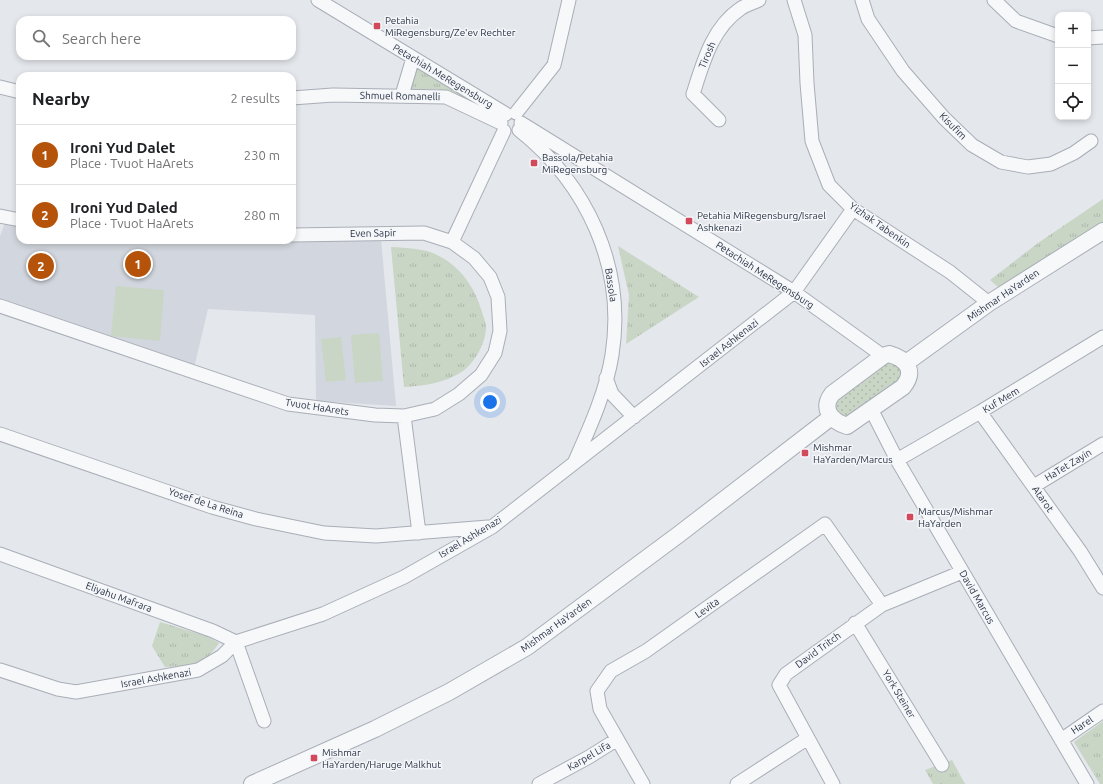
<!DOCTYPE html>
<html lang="en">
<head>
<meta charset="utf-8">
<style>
  :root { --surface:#fff; --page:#f2f2f2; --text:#202124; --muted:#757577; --line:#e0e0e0; --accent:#b45309 }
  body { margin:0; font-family:Ubuntu,sans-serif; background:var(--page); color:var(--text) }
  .controls { position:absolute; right:12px; top:12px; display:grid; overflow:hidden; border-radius:8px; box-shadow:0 2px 6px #0003 }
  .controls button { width:36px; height:36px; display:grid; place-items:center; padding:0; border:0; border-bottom:1px solid var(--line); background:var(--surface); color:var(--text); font:20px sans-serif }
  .you { position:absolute; left:490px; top:402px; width:14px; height:14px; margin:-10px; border:3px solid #fff; border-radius:50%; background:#1a73e8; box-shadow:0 0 0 6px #1a73e833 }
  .badge { display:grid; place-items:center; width:26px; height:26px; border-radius:50%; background:var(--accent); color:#fff; font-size:13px; font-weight:700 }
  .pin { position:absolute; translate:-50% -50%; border:2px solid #fff; box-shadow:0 1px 4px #0006 }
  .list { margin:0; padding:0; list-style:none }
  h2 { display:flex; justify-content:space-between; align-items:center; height:52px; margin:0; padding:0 16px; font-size:17px }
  h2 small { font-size:13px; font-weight:400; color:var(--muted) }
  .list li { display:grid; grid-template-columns:26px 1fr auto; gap:12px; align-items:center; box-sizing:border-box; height:60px; padding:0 16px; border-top:1px solid var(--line) }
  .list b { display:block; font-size:15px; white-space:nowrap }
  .list p { margin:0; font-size:13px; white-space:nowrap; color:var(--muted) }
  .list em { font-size:13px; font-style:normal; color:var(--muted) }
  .icon { flex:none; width:22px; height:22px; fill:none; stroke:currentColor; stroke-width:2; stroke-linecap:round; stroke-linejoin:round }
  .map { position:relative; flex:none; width:1103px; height:784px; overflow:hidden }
  .search { position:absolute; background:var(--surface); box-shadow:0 2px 6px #0003; left:16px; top:16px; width:280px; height:44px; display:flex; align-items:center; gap:10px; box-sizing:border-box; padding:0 14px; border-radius:12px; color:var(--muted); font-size:15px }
  .panel { position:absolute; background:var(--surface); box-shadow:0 2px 6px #0003; left:16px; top:72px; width:280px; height:172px; border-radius:12px }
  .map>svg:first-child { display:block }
  .built { fill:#d2d6de }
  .grass { fill:url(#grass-dots) }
  .park { fill:url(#park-tufts) }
  .garden { fill:#c9d6c5 }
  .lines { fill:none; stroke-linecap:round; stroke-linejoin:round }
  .minor-casing { stroke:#a9aeb7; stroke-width:15 }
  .tertiary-casing { stroke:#a9aeb7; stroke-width:18 }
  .minor { stroke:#f7f8fa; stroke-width:13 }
  .tertiary { stroke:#f7f8fa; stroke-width:16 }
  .poi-dot { fill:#d1495b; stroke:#f4f6f9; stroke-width:1.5 }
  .labels { text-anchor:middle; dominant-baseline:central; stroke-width:3; stroke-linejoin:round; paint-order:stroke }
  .poi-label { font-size:10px; fill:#2b3445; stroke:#f4f6f9; text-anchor:start }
  .street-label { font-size:10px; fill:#2b3445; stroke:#f4f6f9 }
</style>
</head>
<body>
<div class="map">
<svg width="1103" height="784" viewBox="0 0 1103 784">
  <defs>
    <pattern id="grass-dots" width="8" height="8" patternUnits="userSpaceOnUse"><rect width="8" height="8" fill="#c9d6c5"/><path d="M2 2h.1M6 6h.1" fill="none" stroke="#adb8ab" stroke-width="1.8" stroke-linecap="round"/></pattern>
    <pattern id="park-tufts" width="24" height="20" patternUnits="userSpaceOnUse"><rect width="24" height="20" fill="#c9d6c5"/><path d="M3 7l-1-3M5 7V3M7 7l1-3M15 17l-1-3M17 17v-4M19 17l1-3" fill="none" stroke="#adb8ab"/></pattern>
  </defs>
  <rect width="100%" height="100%" fill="#e4e7ec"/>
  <path class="built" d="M5,223L20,226V240H170L207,243L381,239L396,406L316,401L315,315L208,309L194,368L0,301V236Z"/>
  <path class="grass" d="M893,362L900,367L903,374L900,383L848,418L839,415L833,407L835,398L885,363Z"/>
  <path class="park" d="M415,62L503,115L500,120L438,89H409Z
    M1103,199V224L998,287L990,280L1038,243Z
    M618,246L699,297L626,344L629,295Z
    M391,247C407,248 425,248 439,256C462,268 475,288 482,312C483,316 486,322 486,327C486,343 475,362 463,371C446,383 423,386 404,387Z
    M160,622L206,636L219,643C204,666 190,665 165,667L152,646Z
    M1103,721V784H1100L1074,742Z
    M952,760L965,784H933L925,770Z"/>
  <path class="garden" d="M116,286L164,290L160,341L111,336Z
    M379,333L383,381L355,383L351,335Z
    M341,337L346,380L326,382L321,339Z"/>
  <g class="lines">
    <g class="minor-casing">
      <path id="minor" d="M318,0L506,114
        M794,0L805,35L807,83L812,141L829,185L853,209L950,272L989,303
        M862,0L868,19L903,71L944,118L972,145L1001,162L1028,167L1051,164L1074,153L1091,141
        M994,0L1016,21L1058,36
        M1088,38L1103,37
        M0,87L20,92
        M402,95L413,58
        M292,98L333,95L446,97L501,123
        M516,113L554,65L569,0
        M719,120L693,94C703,63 712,28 740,9C745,5 753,3 759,0
        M521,123L794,292L883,356
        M519,130C587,184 626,267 612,355C606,392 590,427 575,461
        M0,216L20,220
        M452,242L504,131
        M0,306L288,404L375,415L404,416L435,409L459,394L481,375L495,353L500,331L498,297L490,277L474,258L452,242L424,233L292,235
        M606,378L612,394L634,417
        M871,409L897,460L1087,784
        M980,412L1080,551L1103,588
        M404,416L419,533
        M0,434L212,507L256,519L324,533L376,536L488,527
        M897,460L980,412L1103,337
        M1034,486L1103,444
        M0,554L213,631L236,642
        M855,623L942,765
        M236,642L264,721
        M0,670L58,689L76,692L198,670L222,656L236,642L323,614L404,577L492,527L794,292L853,209
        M1061,740L1103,711
        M539,784L589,757L616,740
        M643,784L600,709L597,691L611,671L646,651L825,524L882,605
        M737,784L808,738
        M833,784L779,685L786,674L882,605L962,572"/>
    </g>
    <g class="tertiary-casing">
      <path id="tertiary" d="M889,354C907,359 916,371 903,387L847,426C831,421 821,409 832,394L883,356Z
        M906,363L989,303L1103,231
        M252,784L375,729L449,692L527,647L678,535L830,418"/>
    </g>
    <use href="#minor" class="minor"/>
    <use href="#tertiary" class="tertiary"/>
  </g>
  <g class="poi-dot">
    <rect x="373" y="22" width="8" height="8" rx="2"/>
    <rect x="530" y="159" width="8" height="8" rx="2"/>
    <rect x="685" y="217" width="8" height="8" rx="2"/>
    <rect x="801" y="449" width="8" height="8" rx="2"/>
    <rect x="906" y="513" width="8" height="8" rx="2"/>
    <rect x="310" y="754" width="8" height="8" rx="2"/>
  </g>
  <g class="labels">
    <g class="poi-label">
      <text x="385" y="20">Petahia<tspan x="385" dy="12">MiRegensburg/Ze'ev Rechter</tspan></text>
      <text x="542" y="157">Bassola/Petahia<tspan x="542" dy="12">MiRegensburg</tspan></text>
      <text x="697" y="215">Petahia MiRegensburg/Israel<tspan x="697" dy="12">Ashkenazi</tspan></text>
      <text x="813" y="447">Mishmar<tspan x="813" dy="12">HaYarden/Marcus</tspan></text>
      <text x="918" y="511">Marcus/Mishmar<tspan x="918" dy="12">HaYarden</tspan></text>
      <text x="322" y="752">Mishmar<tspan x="322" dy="12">HaYarden/Haruge Malkhut</tspan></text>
    </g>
    <g class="street-label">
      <text transform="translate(707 55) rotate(-67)">Tirosh</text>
      <text transform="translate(443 76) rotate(31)">Petachiah MeRegensburg</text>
      <text transform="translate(400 96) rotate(1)">Shmuel Romanelli</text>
      <text transform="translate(953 126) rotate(45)">Kisufim</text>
      <text transform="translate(880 225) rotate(35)">Yizhak Tabenkin</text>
      <text transform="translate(373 233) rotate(-1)">Even Sapir</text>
      <text transform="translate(765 275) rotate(33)">Petachiah MeRegensburg</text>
      <text transform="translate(611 285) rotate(81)">Bassola</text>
      <text transform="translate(1003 295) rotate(-34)">Mishmar HaYarden</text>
      <text transform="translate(729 343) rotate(-38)">Israel Ashkenazi</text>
      <text transform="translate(1001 400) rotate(-31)">Kuf Mem</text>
      <text transform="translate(317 407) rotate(9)">Tvuot HaArets</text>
      <text transform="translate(1068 465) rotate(-31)">HaTet Zayin</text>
      <text transform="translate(1043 499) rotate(55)">Atarot</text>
      <text transform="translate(206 503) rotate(18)">Yosef de La Reina</text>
      <text transform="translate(470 537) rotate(-31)">Israel Ashkenazi</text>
      <text transform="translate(119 597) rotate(20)">Eliyahu Mafrara</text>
      <text transform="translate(977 597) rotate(60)">David Marcus</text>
      <text transform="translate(707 608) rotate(-35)">Levita</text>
      <text transform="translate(556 625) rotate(-36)">Mishmar HaYarden</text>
      <text transform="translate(818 650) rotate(-36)">David Tritch</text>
      <text transform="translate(156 678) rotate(-10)">Israel Ashkenazi</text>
      <text transform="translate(899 694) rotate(59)">York Steiner</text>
      <text transform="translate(1082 725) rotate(-34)">Harel</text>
      <text transform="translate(589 756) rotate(-30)">Karpel Lifa</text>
    </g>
  </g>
</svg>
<div class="controls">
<button>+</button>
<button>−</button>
<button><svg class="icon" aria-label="locate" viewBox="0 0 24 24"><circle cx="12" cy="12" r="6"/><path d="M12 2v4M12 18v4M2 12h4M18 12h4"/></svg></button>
</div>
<div class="you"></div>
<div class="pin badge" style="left:138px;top:264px">1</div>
<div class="pin badge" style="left:41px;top:266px">2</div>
<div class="search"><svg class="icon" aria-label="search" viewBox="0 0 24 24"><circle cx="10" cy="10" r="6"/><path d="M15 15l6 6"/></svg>Search here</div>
<section class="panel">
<h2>Nearby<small>2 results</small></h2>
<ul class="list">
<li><span class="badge">1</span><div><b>Ironi Yud Dalet</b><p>Place · Tvuot HaArets</p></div><em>230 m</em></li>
<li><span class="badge">2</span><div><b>Ironi Yud Daled</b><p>Place · Tvuot HaArets</p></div><em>280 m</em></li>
</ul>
</section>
</div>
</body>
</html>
